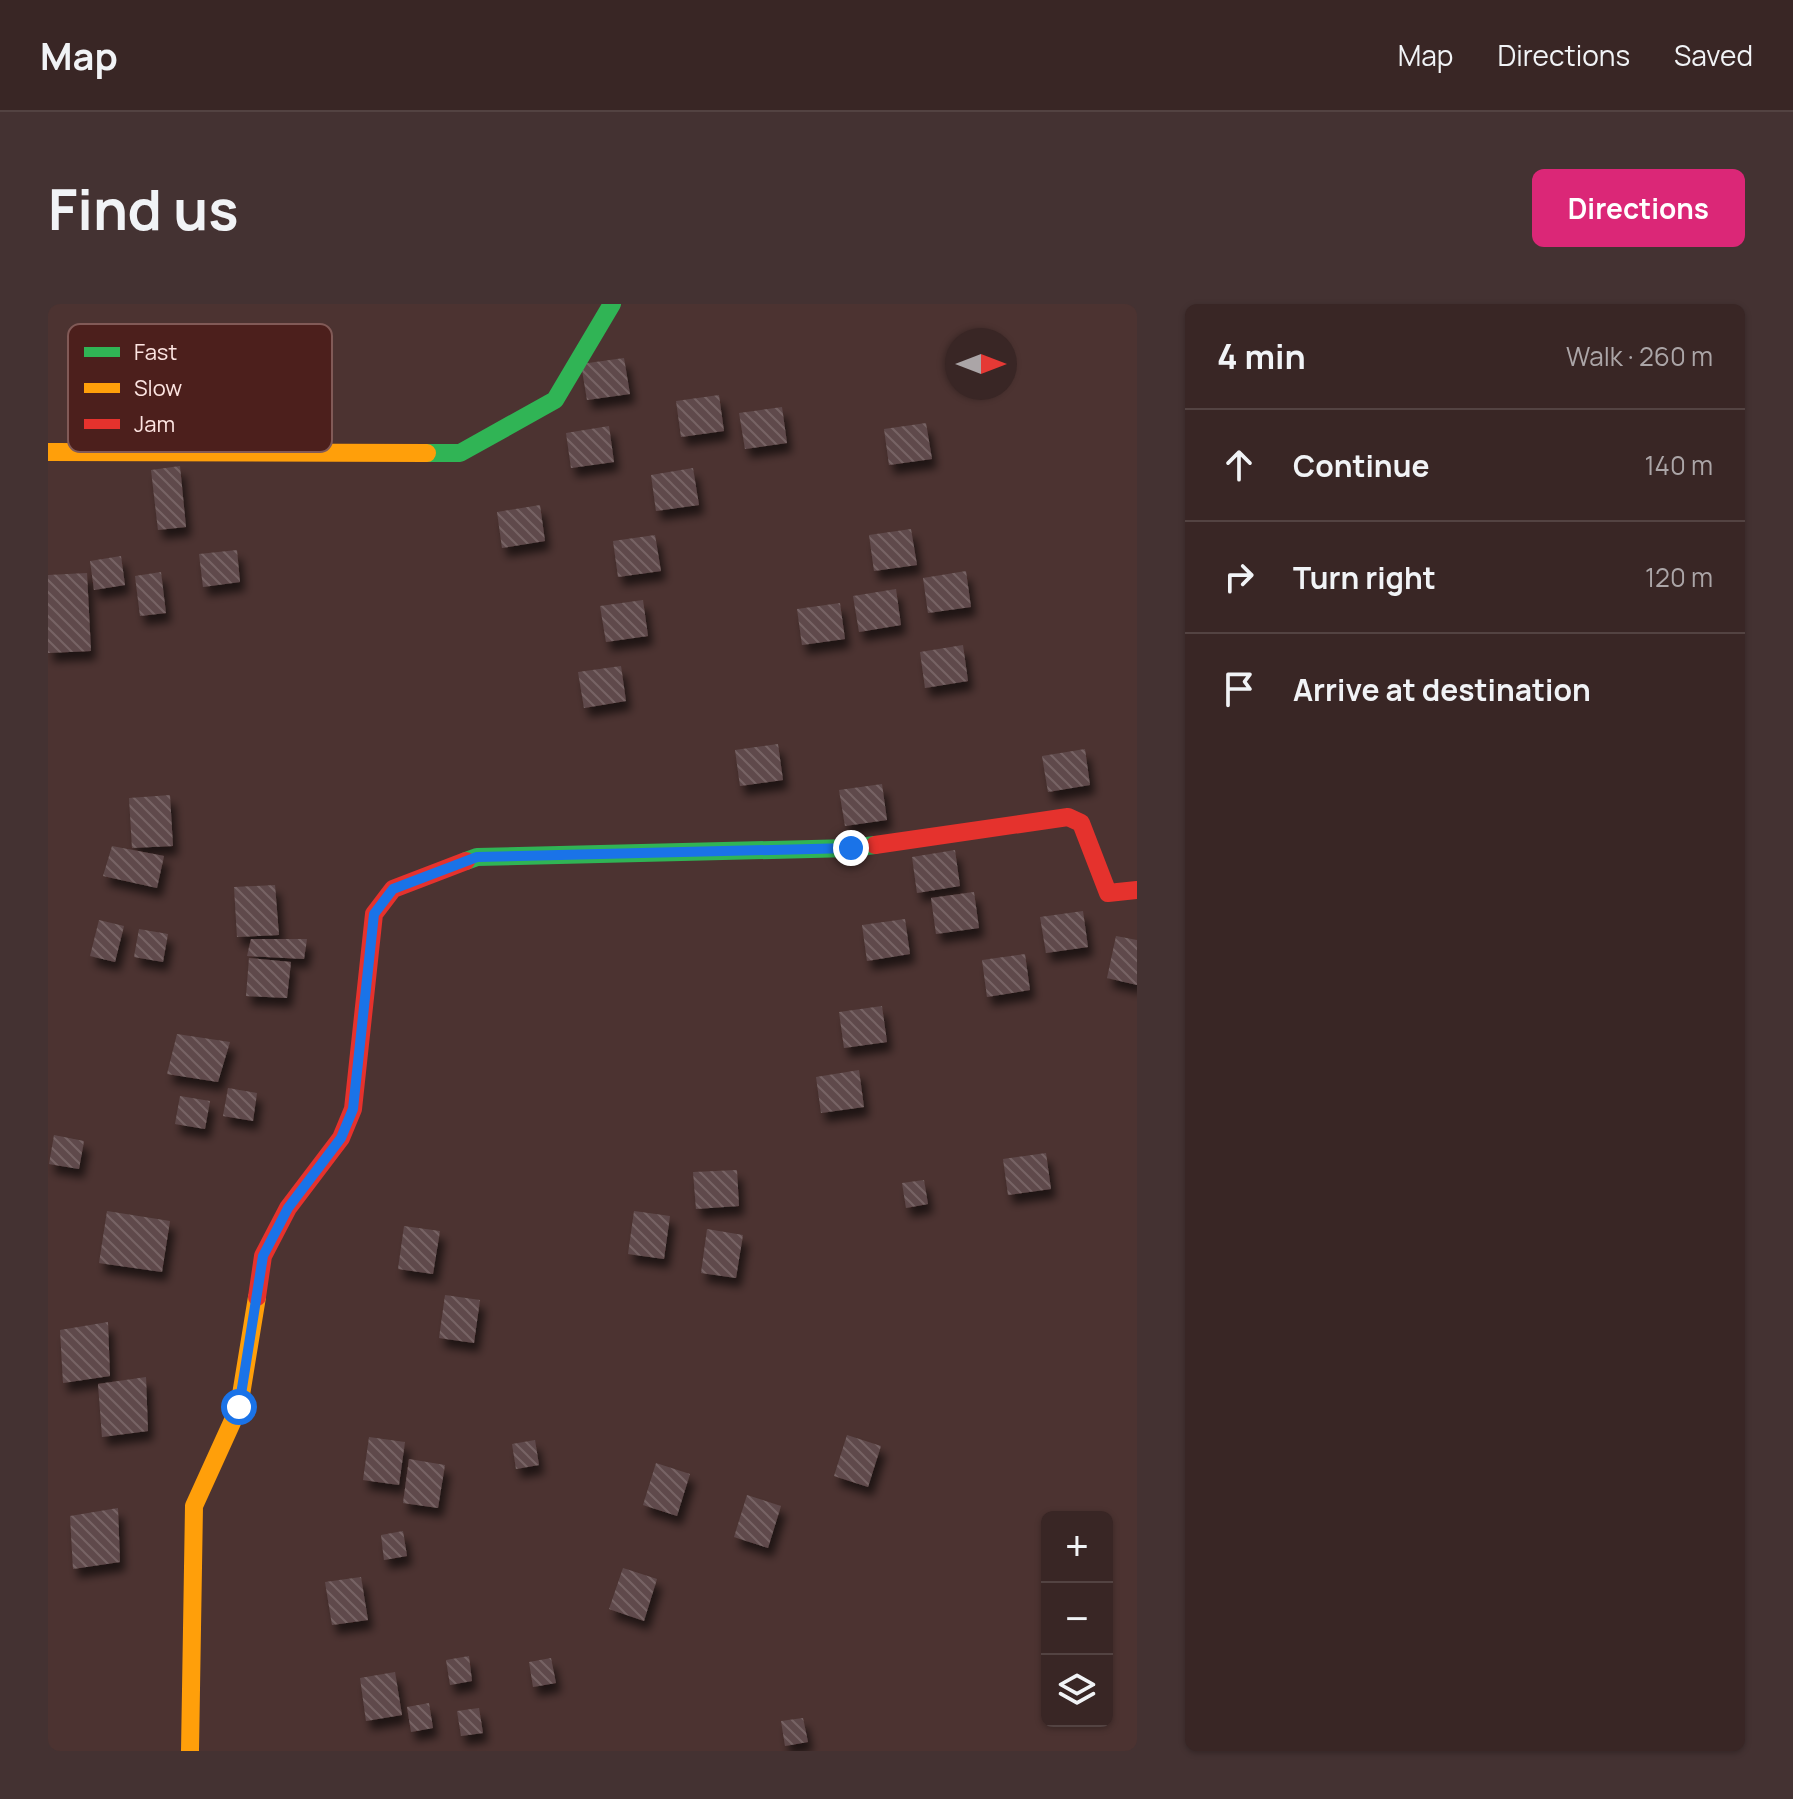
<!DOCTYPE html>
<html lang="en">
<head>
<meta charset="utf-8">
<style>
  :root { --surface:#392625; --page:#443232; --text:#f1f3f6; --muted:#aba5a7; --line:#534342; --accent:#db2777 }
  body { margin:0; font-family:Manrope,sans-serif; background:var(--page); color:var(--text) }
  .controls { position:absolute; right:24px; bottom:24px; display:grid; overflow:hidden; border-radius:12px; box-shadow:0 2px 6px #0004 }
  .controls button { width:72px; height:72px; display:grid; place-items:center; padding:0; border:0; border-bottom:2px solid var(--line); background:var(--surface); color:var(--text); font:40px sans-serif }
  .compass { position:absolute; left:897px; top:24px; width:72px; height:72px; border-radius:50%; background:var(--surface); box-shadow:0 2px 6px #0004; rotate:90deg }
  .stop { position:absolute; width:24px; height:24px; margin:-18px; border:6px solid #1a73e8; border-radius:50%; background:#fff }
  .stop.end { background:#1a73e8; border-color:#fff; box-shadow:0 2px 8px #0008 }
  .list { margin:0; padding:0; list-style:none }
  h2 { display:flex; justify-content:space-between; align-items:center; height:104px; margin:0; padding:0 32px; font-size:34px }
  h2 small { font-size:26px; font-weight:400; color:var(--muted) }
  .list li { display:grid; grid-template-columns:52px 1fr auto; gap:24px; align-items:center; box-sizing:border-box; height:112px; padding:0 32px; border-top:2px solid var(--line) }
  .list b { display:block; font-size:30px; white-space:nowrap }
  .list em { font-size:26px; font-style:normal; color:var(--muted) }
  .icon { flex:none; width:44px; height:44px; fill:none; stroke:currentColor; stroke-width:2; stroke-linecap:round; stroke-linejoin:round }
  .map { position:relative; flex:none; width:1089px; height:1447px; overflow:hidden; border-radius:12px }
  header { display:flex; align-items:center; gap:48px; box-sizing:border-box; height:112px; padding:0 40px; background:var(--surface); border-bottom:2px solid var(--line) }
  header strong { font-size:38px }
  nav { display:flex; gap:44px; margin-inline-start:auto; font-size:28px }
  .intro { display:flex; align-items:center; justify-content:space-between; box-sizing:border-box; height:192px; padding:0 48px }
  h1 { margin:0; font-size:56px }
  .button { padding:20px 36px; border-radius:12px; background:var(--accent); color:#fff; font-size:28px; font-weight:700 }
  main { display:flex; gap:48px; padding:0 48px }
  aside { flex:1; background:var(--surface); border-radius:12px; box-shadow:0 2px 6px #0004 }
  .map>svg:first-child { display:block }
  .building { fill:url(#building-back-hatch); filter:url(#shadow) }
  .lines { fill:none; stroke-linecap:round; stroke-linejoin:round }
  .fast { stroke:#30b455; stroke-width:18 }
  .slow { stroke:#ff9f0a; stroke-width:18 }
  .jam { stroke:#e5322d; stroke-width:18 }
  .route { stroke:#1a73e8; stroke-width:10 }
  .key { fill:#4c1f1c; stroke:#815a57; stroke-width:2 }
  .key-label { font-size:22px; fill:#fde5e2 }
</style>
</head>
<body>
<header>
<strong>Map</strong>
<nav><a>Map</a><a>Directions</a><a>Saved</a></nav>
</header>
<div class="intro"><h1>Find us</h1><a class="button">Directions</a></div>
<main>
<div class="map">
<svg width="1089" height="1447" viewBox="0 0 1089 1447">
  <defs>
    <pattern id="building-back-hatch" width="6" height="6" patternUnits="userSpaceOnUse" patternTransform="scale(2)"><rect width="6" height="6" fill="#5f4a4b"/><path d="M-1 5l2 2M0 0l6 6M5-1l2 2" fill="none" stroke="#776465"/></pattern>
    <filter id="shadow"><feDropShadow dx="5" dy="9" stdDeviation="4" flood-color="#0009"/></filter>
  </defs>
  <rect width="100%" height="100%" fill="#4c3331"/>
  <path class="building" d="M576,54L582,90L539,96L533,60Z
    M671,91L676,127L633,133L628,97Z
    M734,103L739,139L697,145L691,109Z
    M878,119L884,155L841,161L836,125Z
    M561,122L566,158L523,164L518,129Z
    M132,162L138,223L110,226L103,166Z
    M645,164L651,201L608,207L603,171Z
    M492,201L497,237L454,244L449,208Z
    M863,225L869,261L826,267L821,231Z
    M607,231L613,267L570,273L565,237Z
    M189,246L192,278L155,283L151,250Z
    M73,252L77,281L46,286L42,257Z
    M918,267L923,303L880,309L875,274Z
    M113,268L118,309L92,312L87,272Z
    M39,269L43,347L0,349V271Z
    M848,285L853,321L811,328L805,292Z
    M595,296L600,332L558,338L552,302Z
    M792,299L797,335L754,341L749,305Z
    M915,341L920,377L877,384L872,348Z
    M573,362L578,397L536,404L530,368Z
    M730,440L735,476L692,482L687,446Z
    M1037,445L1042,481L1000,488L994,452Z
    M834,480L839,516L797,522L791,486Z
    M122,491L125,542L84,544L81,494Z
    M64,542L116,552L109,584L55,572Z
    M907,546L912,582L869,589L864,553Z
    M227,581L231,631L189,633L186,583Z
    M926,588L931,624L888,630L883,594Z
    M1035,607L1040,643L998,649L992,613Z
    M857,615L862,650L819,657L814,621Z
    M51,616L76,622L67,658L42,652Z
    M91,625L120,630L115,658L86,653Z
    M1068,632L1089,636V681L1059,674Z
    M203,635H259L256,655L199,652Z
    M977,650L982,686L939,693L934,656Z
    M201,654L243,658L239,694L198,692Z
    M834,702L839,738L796,744L791,708Z
    M129,730L182,738L170,778L119,770Z
    M811,766L816,803L773,809L768,773Z
    M180,784L209,789L205,817L175,812Z
    M132,792L162,797L157,825L127,820Z
    M6,831L36,837L31,865L1,860Z
    M998,849L1003,885L960,891L955,855Z
    M689,866L691,902L648,905L645,868Z
    M876,876L880,900L858,904L854,879Z
    M59,907L122,917L114,968L51,959Z
    M586,907L622,912L616,955L580,950Z
    M356,922L392,927L385,970L350,965Z
    M659,925L695,931L688,974L653,969Z
    M397,991L432,996L426,1039L391,1034Z
    M60,1018L62,1072L15,1079L12,1026Z
    M98,1073L100,1127L54,1133L50,1080Z
    M799,1131L833,1142L820,1183L786,1172Z
    M321,1133L357,1138L351,1181L315,1176Z
    M487,1136L491,1161L468,1165L464,1140Z
    M361,1155L397,1161L390,1204L355,1199Z
    M608,1159L642,1170L629,1212L595,1201Z
    M699,1191L733,1202L720,1244L686,1233Z
    M70,1204L72,1258L25,1265L22,1212Z
    M355,1227L359,1252L336,1256L333,1231Z
    M575,1264L609,1275L596,1317L561,1305Z
    M313,1273L320,1316L284,1321L277,1278Z
    M421,1352L424,1377L402,1381L398,1356Z
    M503,1354L508,1379L485,1383L481,1358Z
    M347,1368L354,1411L318,1417L312,1374Z
    M381,1399L385,1424L363,1428L359,1403Z
    M431,1404L435,1429L413,1432L409,1407Z
    M755,1414L760,1438L737,1442L733,1417Z"/>
  <g class="lines">
    <path class="fast" d="M379,149H412L507,96L564,0
      M418,557L429,553L803,544L827,541"/>
    <path class="slow" d="M0,148L379,149
      M142,1447L146,1202L191,1103L209,993"/>
    <path class="jam" d="M827,541L1020,513L1033,519L1060,589L1089,586
      M209,993L215,952L240,904L293,834L305,805L326,610L345,585L418,557"/>
  </g>
  <g class="lines">
    <path class="route" d="M191,1103L215,952L240,904L293,834L305,805L326,610L345,585L429,553L803,544"/>
  </g>
  <rect x="20" y="20" width="264" height="128" rx="12" class="key"/>
  <rect x="36" y="43" width="36" height="10" fill="#30b455"/>
  <rect x="36" y="79" width="36" height="10" fill="#ff9f0a"/>
  <rect x="36" y="115" width="36" height="10" fill="#e5322d"/>
  <g class="key-label">
    <text x="86" y="56">Fast</text>
    <text x="86" y="92">Slow</text>
    <text x="86" y="128">Jam</text>
  </g>
</svg>
<div class="controls">
<button>+</button>
<button>−</button>
<button><svg class="icon" aria-label="layers" viewBox="0 0 24 24"><path d="M12 4l9 5-9 5-9-5zM3 14l9 5 9-5"/></svg></button>
</div>
<svg class="compass" viewBox="-18 -18 36 36"><path d="M0-13l5 13h-10z" fill="#e53935"/><path d="M0 13l5-13h-10z" fill="#aba5a7"/></svg>
<div class="stop" style="left:191px;top:1103px"></div>
<div class="stop end" style="left:803px;top:544px"></div>
</div>
<aside>
<h2>4 min<small>Walk · 260 m</small></h2>
<ul class="list">
<li><svg class="icon" aria-label="ahead" viewBox="0 0 24 24"><path d="M12 20V5M6 11l6-6 6 6"/></svg><div><b>Continue</b></div><em>140 m</em></li>
<li><svg class="icon" aria-label="right" viewBox="0 0 24 24"><path d="M7 20v-9h11M14 6l5 5-5 5"/></svg><div><b>Turn right</b></div><em>120 m</em></li>
<li><svg class="icon" aria-label="arrive" viewBox="0 0 24 24"><path d="M6 21V4h12l-3 4 3 4H6"/></svg><div><b>Arrive at destination</b></div></li>
</ul>
</aside>
</main>
</body>
</html>
